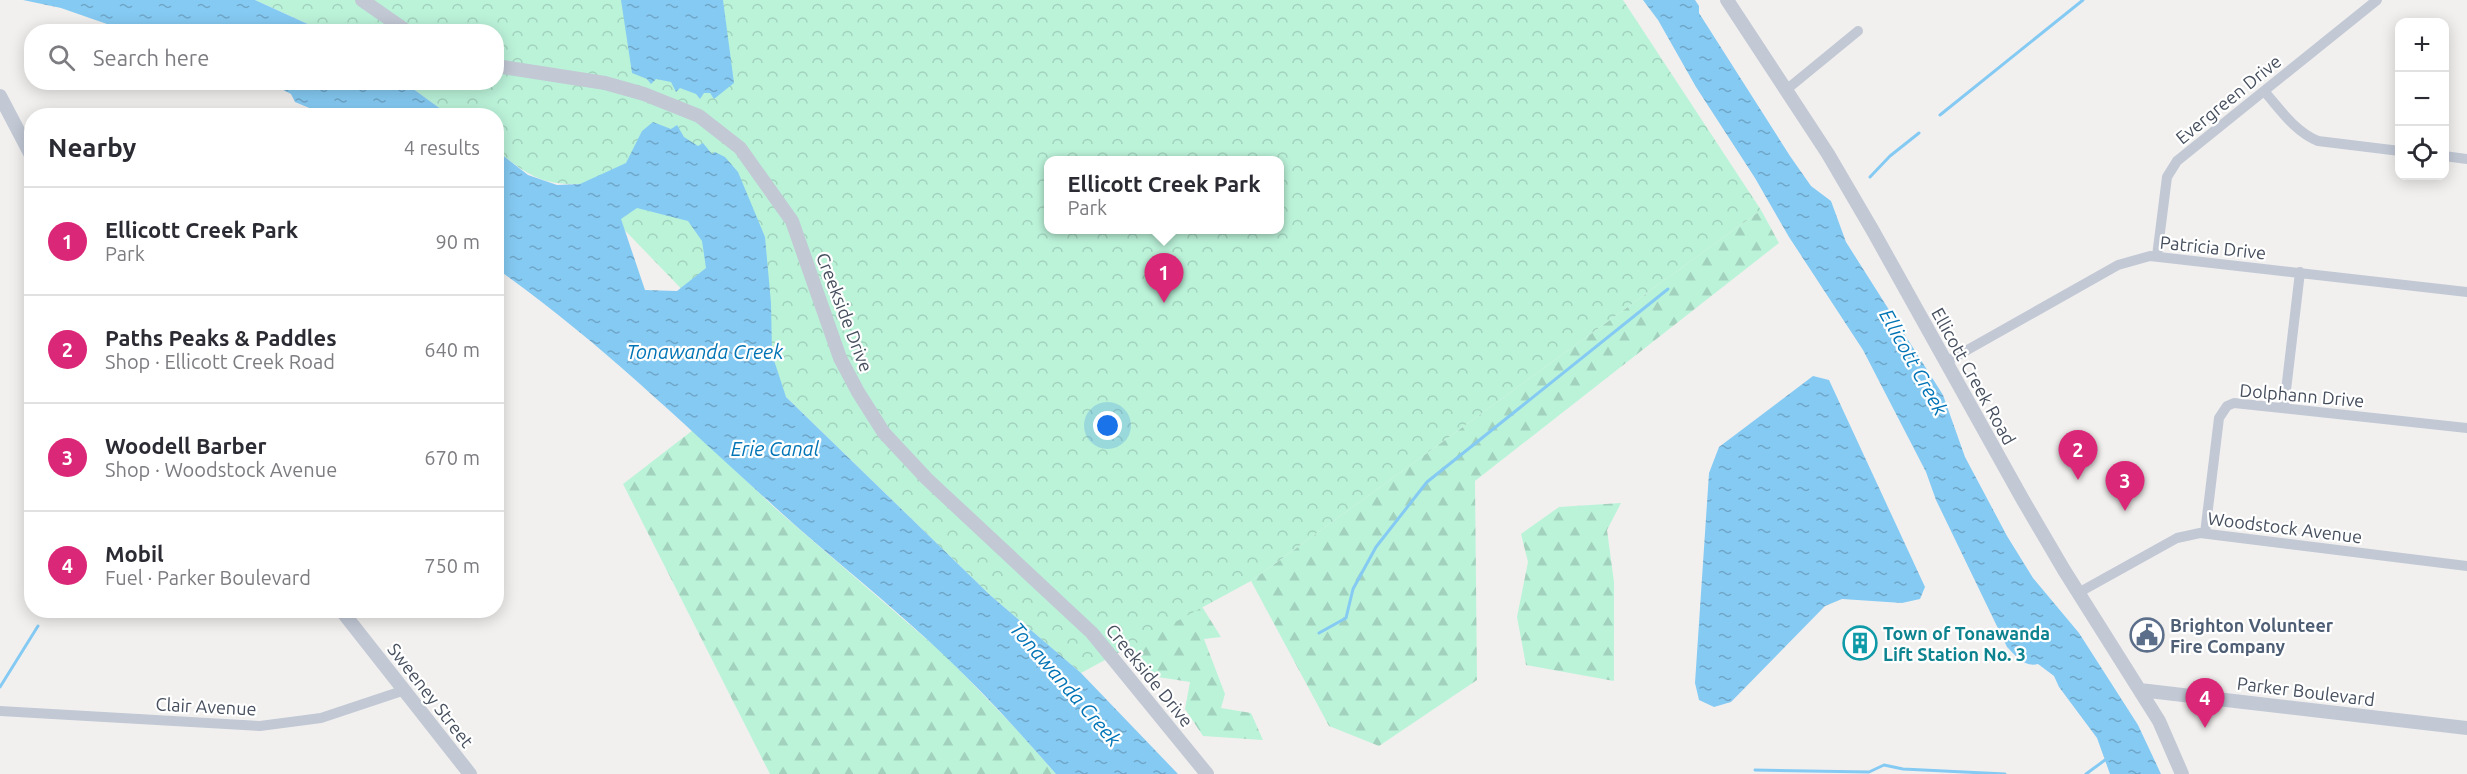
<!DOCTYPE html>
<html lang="en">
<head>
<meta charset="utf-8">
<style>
  :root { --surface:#fff; --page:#f2f2f3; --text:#2b2b33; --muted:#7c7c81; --line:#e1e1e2; --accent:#db2777 }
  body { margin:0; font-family:Ubuntu,sans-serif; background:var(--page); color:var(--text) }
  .controls { position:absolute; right:18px; top:18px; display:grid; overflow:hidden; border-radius:12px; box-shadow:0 3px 15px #0003 }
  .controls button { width:54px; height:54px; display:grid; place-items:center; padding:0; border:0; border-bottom:2px solid var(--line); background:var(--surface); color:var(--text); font:30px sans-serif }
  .you { position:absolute; left:1108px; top:426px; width:21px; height:21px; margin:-15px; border:4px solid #fff; border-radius:50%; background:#1a73e8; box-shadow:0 0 0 9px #1a73e833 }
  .badge { display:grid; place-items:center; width:39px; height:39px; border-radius:50%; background:var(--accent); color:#fff; font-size:20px; font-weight:700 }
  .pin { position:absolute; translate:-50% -50px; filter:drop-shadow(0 2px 3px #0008) }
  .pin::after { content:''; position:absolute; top:32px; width:21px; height:18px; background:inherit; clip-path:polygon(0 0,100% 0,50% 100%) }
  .popup { position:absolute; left:1044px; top:156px; width:240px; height:78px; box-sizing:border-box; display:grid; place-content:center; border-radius:12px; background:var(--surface); filter:drop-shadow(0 2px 4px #0005); font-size:20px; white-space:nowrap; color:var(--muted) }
  .popup b { font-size:22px; color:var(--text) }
  .popup::after { content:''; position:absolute; left:50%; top:100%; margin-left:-12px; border:12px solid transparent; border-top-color:var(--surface) }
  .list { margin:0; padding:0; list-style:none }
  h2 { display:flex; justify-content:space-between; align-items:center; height:78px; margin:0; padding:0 24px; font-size:26px }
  h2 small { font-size:20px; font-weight:400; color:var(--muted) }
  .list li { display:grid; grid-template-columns:39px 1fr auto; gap:18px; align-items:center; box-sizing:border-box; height:108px; padding:0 24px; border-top:2px solid var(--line) }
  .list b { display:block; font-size:22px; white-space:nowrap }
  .list p { margin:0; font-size:20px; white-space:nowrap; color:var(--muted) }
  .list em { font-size:20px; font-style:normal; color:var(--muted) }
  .icon { flex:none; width:33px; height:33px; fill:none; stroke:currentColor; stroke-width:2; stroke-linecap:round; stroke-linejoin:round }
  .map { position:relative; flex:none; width:2467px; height:774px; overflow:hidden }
  .search { position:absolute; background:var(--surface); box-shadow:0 3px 15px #0003; left:24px; top:24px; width:480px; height:66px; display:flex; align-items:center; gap:15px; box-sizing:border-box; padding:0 21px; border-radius:24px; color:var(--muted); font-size:22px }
  .panel { position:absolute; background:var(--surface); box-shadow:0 3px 15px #0003; left:24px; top:108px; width:480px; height:510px; border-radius:24px }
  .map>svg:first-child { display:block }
  .forest { fill:url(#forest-firs) }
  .park { fill:url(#park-crowns); fill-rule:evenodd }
  .water { fill:url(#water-ripples); fill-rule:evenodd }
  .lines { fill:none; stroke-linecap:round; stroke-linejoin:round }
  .stream { stroke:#85caf3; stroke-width:3 }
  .minor { stroke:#c2c9d5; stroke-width:10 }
  .tertiary { stroke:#c2c9d5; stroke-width:14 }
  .labels { text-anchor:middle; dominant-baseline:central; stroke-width:4.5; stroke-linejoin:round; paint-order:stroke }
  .street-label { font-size:18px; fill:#464f5e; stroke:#fff }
  .service-label { font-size:18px; font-weight:bold; fill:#4e5e75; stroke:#fff; text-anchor:start }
  .culture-label { font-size:18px; font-weight:bold; fill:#0d838f; stroke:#fff; text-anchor:start }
  .water-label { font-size:20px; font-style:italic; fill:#0174b6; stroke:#fff }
</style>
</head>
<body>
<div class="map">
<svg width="2467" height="774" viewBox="0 0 2467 774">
  <defs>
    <pattern id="forest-firs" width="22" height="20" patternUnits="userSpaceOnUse" patternTransform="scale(1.5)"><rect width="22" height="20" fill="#bbf3d9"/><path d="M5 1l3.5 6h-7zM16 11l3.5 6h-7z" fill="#a2d2bd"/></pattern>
    <pattern id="park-crowns" width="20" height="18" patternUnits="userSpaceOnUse" patternTransform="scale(1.5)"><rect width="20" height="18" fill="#bbf3d9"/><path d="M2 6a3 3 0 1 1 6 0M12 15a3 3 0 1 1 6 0" fill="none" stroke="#a2d2bd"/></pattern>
    <pattern id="water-ripples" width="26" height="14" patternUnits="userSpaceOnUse" patternTransform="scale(1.5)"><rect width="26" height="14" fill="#85caf3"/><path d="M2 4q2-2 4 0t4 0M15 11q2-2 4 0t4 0" fill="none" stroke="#6fa6c8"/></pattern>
  </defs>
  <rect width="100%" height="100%" fill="#f2f0ef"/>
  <path class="forest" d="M1761,210L1779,243L1475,481L1477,680L1379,746L1329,726L1251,581Z
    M693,430L776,509L947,657L1019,732L1056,774H770L623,484Z
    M1621,503L1607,530L1614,582V681L1526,665L1517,617L1528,562L1521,534L1559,507Z
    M1161,541L1221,637L1204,639L1225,694L1221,708L1251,713L1263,740L1203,736L1185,709L1190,682L1145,675L1118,648Z"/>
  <path class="park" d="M255,0H1623L1761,210L1251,581L1081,673L990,595L786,397L580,184C541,185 527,174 497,151L496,116L449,115L405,83L496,82V32L323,31ZM1048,160H1280V230H1048Z"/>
  <path class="water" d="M23,0H255L323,31H127L61,8Z
    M621,0H723L734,83L714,99L710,93H704L700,99L696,94L680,88L676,92L671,82L656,79L651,84L647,79L632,73Z
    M1643,0H1695L1699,6V13L1790,156L1811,186L1831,201L1846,242L1943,395L1965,457L2007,536L2033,578L2079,633L2138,725L2161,774H2110L2097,738L2059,687L2054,676L2038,664C2025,668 2015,655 2007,647L1936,500L1926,472L1863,350L1789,237L1755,178L1696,87L1658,20Z
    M270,83H405L449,115H326L295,102L291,94Z
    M653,122L671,129L677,125L684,137L698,146L703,143L712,154L715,152L725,157L738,172L765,237L771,303L772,354L786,397L990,595L1081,673L1178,774H1056C1021,734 985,694 947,658C892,605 832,559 776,508C685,426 597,339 497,269V151L528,175L557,185L580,184L626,163L642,131ZM637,208L688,221L702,241L706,268L677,291L645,290L621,219Z
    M1813,376L1829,380L1925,587L1920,599L1902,603L1842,599L1825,606L1731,702L1714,707L1699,700L1695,683L1709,473L1719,447Z"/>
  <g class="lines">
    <path class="stream" d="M1940,115L2083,0
      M1870,177L1890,156L1919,133
      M1319,633L1346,618L1353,589L1376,547L1427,482L1668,289
      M0,687L38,626
      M1755,770L1869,772L1884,765L1903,769L2005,774
      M2086,774L2105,760"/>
    <path class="minor" d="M1786,90L1858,31
      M2264,91C2280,109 2295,132 2318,141L2400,151
      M2444,156L2467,159
      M2157,256L2167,177L2177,161L2377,0
      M1946,362L2118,265L2150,256L2467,292
      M2284,407L2300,272
      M2205,533L2219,418L2227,406L2234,403L2467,428
      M2078,593L2177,538L2200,533L2467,566
      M0,711L260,726L321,718L405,690"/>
    <path class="tertiary" d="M362,0L408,32
      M1727,0L1828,154L1873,231L2023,500L2064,570L2159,721L2182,774
      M496,66L605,83L644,94L699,116L740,148L792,221L840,358L858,392L884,433L927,479L1092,633L1207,774
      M0,96L32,157
      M341,610L470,774
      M2140,690L2467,728"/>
  </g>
  <defs>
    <g id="civic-ring" transform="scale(1.725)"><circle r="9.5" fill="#fff" stroke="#5c6f8a" stroke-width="1.5"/><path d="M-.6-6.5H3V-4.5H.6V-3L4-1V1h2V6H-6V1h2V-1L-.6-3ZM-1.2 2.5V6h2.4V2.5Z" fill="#5c6f8a"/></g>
    <g id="building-ring" transform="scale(1.725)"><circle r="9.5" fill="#fff" stroke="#0f9aa8" stroke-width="1.5"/><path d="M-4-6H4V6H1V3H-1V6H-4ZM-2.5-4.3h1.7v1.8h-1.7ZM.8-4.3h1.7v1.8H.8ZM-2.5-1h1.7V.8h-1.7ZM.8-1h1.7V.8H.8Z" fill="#0f9aa8"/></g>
  </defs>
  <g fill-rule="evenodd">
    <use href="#civic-ring" x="2147" y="635"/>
    <use href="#building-ring" x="1860" y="643"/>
  </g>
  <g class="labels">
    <g class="street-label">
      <text transform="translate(2228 99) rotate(-39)">Evergreen Drive</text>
      <text transform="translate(2213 247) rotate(6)">Patricia Drive</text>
      <text transform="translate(845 312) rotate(69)">Creekside Drive</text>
      <text transform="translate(1974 376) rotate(61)">Ellicott Creek Road</text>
      <text transform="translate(2302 395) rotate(5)">Dolphann Drive</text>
      <text transform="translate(2285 527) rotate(7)">Woodstock Avenue</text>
      <text transform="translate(1150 675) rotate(51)">Creekside Drive</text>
      <text transform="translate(2306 691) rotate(7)">Parker Boulevard</text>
      <text transform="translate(431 695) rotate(52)">Sweeney Street</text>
      <text transform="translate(206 706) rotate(3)">Clair Avenue</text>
    </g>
    <g class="service-label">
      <text x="2170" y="625">Brighton Volunteer<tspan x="2170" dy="21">Fire Company</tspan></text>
    </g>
    <g class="culture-label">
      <text x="1883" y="633">Town of Tonawanda<tspan x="1883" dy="21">Lift Station No. 3</tspan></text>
    </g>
    <g class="water-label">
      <text x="705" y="351">Tonawanda Creek</text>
      <text transform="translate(1914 362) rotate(61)">Ellicott Creek</text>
      <text x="775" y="448">Erie Canal</text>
      <text transform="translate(1066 684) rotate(49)">Tonawanda Creek</text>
    </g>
  </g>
</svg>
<div class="controls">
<button>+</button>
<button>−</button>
<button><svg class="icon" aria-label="locate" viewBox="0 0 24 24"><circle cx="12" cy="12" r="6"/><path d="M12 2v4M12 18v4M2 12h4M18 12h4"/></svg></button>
</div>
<div class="you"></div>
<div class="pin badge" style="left:1164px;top:303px">1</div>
<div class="popup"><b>Ellicott Creek Park</b>Park</div>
<div class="pin badge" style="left:2078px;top:480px">2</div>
<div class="pin badge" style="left:2125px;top:511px">3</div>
<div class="pin badge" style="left:2205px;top:728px">4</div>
<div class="search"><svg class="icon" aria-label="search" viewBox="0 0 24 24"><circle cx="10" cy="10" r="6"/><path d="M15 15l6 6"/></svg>Search here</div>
<section class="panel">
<h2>Nearby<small>4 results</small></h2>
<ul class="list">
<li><span class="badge">1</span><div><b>Ellicott Creek Park</b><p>Park</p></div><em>90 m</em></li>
<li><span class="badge">2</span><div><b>Paths Peaks &amp; Paddles</b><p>Shop · Ellicott Creek Road</p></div><em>640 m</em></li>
<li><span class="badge">3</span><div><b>Woodell Barber</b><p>Shop · Woodstock Avenue</p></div><em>670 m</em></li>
<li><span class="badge">4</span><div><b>Mobil</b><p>Fuel · Parker Boulevard</p></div><em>750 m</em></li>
</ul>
</section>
</div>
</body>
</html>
